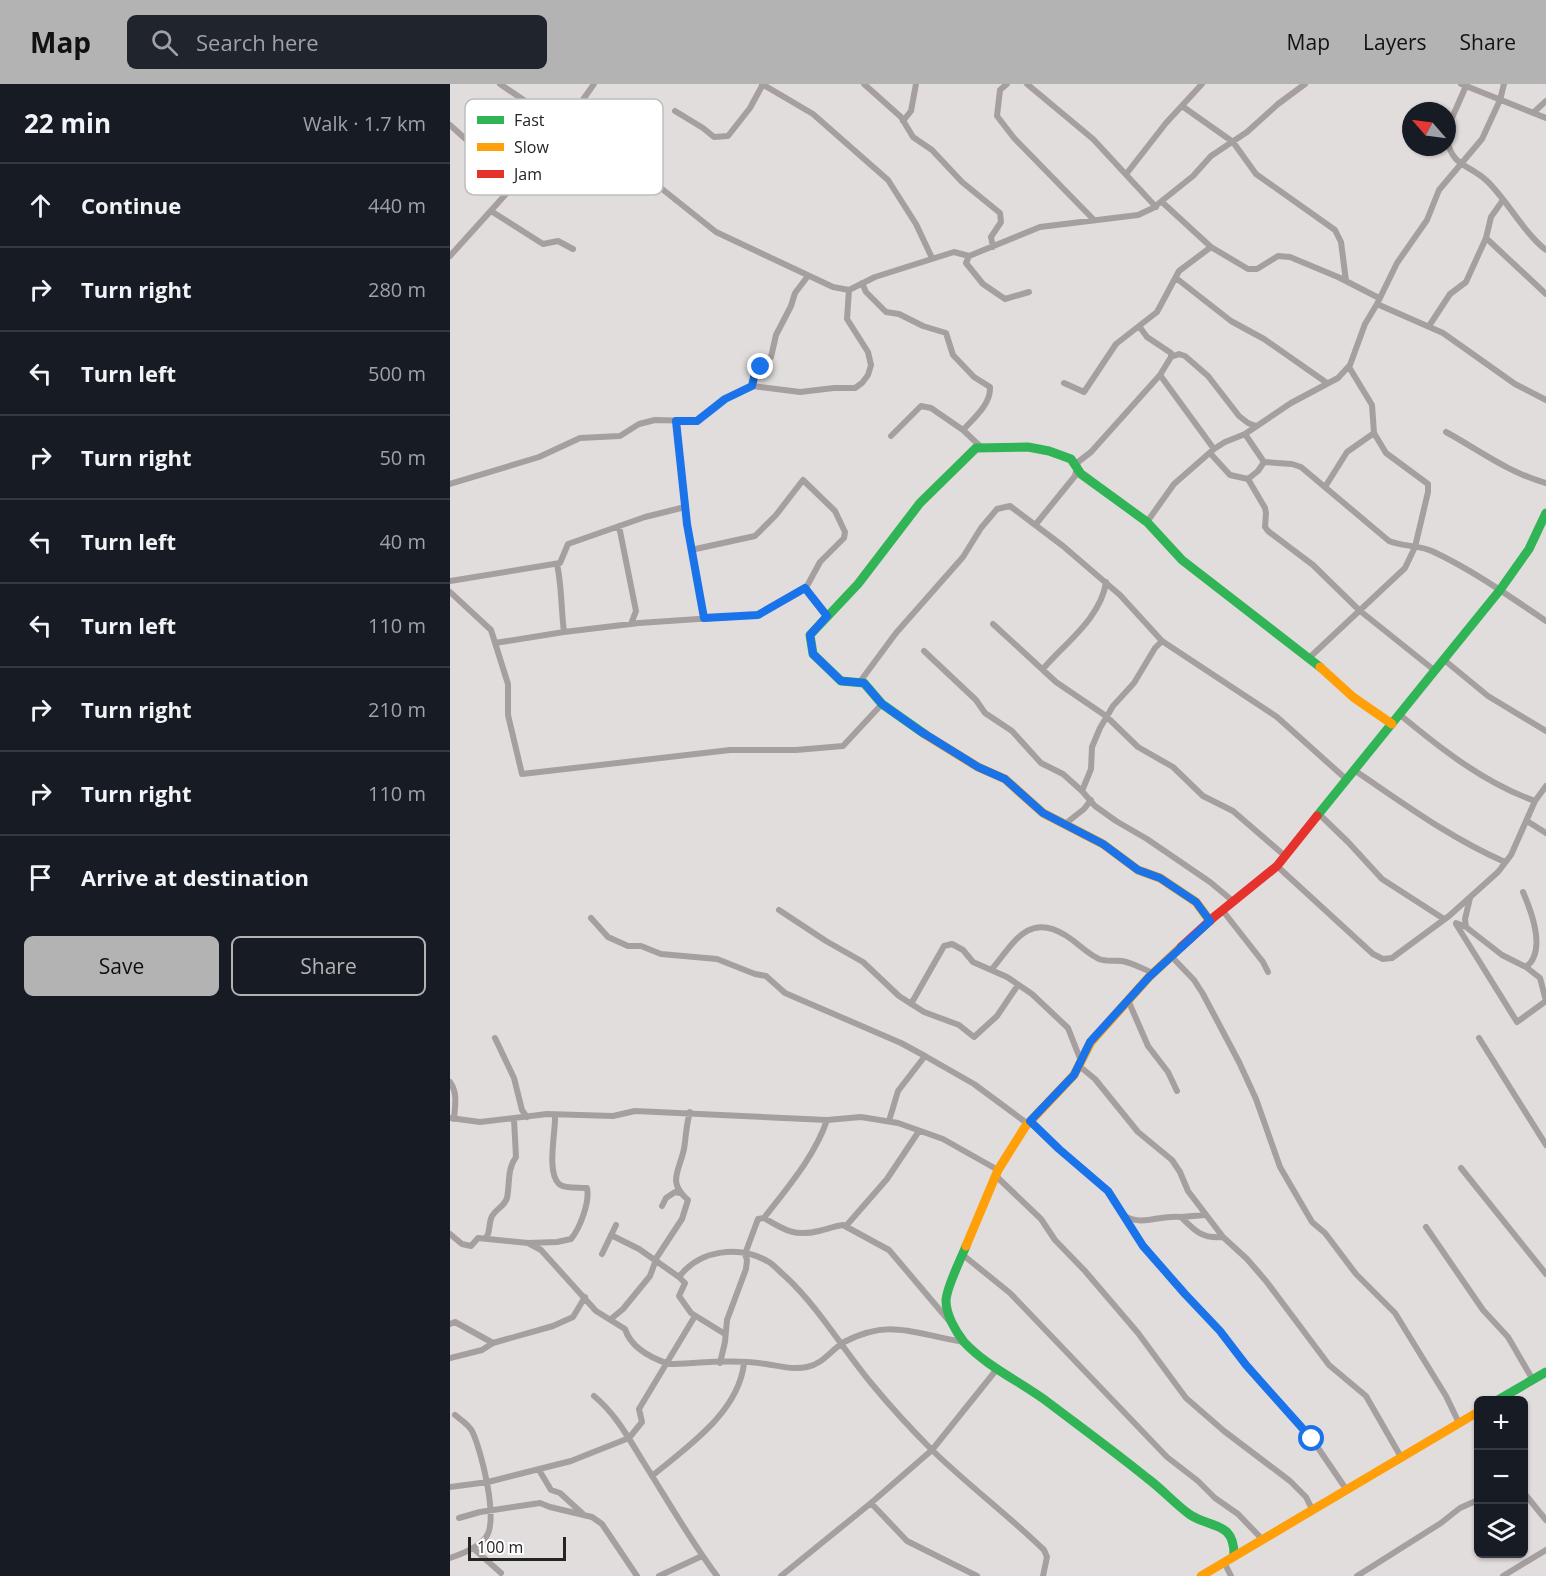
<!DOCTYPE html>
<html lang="en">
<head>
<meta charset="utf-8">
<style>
  :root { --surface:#171b24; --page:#20242c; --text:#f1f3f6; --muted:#9ea1a6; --line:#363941; --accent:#b3b3b4 }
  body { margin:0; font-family:"Open Sans",sans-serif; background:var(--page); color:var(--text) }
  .controls { position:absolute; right:18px; bottom:18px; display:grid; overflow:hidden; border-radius:9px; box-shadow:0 2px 4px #0004 }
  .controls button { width:54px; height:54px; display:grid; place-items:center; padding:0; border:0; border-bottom:2px solid var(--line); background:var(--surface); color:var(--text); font:30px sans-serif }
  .compass { position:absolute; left:952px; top:18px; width:54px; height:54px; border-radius:50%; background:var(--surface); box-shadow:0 2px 4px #0004; rotate:298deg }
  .scale { position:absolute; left:18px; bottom:15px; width:98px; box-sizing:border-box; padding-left:6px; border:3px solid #252323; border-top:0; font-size:16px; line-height:21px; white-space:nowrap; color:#252323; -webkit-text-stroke:4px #fff; paint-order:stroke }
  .stop { position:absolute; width:18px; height:18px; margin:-14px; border:4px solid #1a73e8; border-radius:50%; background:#fff }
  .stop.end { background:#1a73e8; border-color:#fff; box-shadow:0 2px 6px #0008 }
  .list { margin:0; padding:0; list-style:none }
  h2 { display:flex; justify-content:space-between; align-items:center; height:78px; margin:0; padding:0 24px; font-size:26px }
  h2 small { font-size:20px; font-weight:400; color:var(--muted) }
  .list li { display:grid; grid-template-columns:39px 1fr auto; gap:18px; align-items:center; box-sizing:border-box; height:84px; padding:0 24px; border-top:2px solid var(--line) }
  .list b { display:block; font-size:22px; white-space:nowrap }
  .list em { font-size:20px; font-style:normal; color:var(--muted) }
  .actions { display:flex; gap:12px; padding:18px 24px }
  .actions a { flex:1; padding:14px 0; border:2px solid var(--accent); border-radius:9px; text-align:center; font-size:21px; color:var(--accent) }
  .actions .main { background:var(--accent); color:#111 }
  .icon { flex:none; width:33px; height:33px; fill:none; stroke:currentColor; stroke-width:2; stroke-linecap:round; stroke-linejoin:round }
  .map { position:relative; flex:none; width:1096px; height:1492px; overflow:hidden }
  header { display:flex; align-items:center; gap:36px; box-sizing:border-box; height:84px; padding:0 30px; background:var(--accent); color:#111 }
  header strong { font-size:28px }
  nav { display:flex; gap:33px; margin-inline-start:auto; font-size:21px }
  .search { width:420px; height:54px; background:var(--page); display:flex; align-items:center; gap:15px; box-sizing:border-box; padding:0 21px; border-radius:9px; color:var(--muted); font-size:22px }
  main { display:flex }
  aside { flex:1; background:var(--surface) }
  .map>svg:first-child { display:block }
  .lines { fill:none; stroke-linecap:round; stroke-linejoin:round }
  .street { stroke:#a69f9f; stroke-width:6 }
  .fast { stroke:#30b455; stroke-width:9 }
  .slow { stroke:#ff9f0a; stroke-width:9 }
  .jam { stroke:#e5322d; stroke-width:9 }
  .route { stroke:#1a73e8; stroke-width:8 }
  .key { fill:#fff; stroke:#bebdbd; stroke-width:1.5 }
  .key-label { font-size:16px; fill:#252323 }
</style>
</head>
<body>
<header>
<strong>Map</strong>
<div class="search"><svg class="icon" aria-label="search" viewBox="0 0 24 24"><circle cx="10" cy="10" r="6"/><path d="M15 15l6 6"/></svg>Search here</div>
<nav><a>Map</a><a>Layers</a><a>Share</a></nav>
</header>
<main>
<aside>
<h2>22 min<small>Walk · 1.7 km</small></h2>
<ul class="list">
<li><svg class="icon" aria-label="ahead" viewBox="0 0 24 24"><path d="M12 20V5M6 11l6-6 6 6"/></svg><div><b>Continue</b></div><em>440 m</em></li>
<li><svg class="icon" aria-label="right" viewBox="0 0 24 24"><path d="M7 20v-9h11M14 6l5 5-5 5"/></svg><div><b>Turn right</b></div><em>280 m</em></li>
<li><svg class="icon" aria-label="left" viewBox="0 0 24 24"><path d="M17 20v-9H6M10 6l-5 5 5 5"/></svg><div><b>Turn left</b></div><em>500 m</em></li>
<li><svg class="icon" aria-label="right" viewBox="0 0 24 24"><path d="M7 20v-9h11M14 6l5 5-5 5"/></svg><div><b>Turn right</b></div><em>50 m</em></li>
<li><svg class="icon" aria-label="left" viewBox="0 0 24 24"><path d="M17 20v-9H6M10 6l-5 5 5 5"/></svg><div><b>Turn left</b></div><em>40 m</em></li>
<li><svg class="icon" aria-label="left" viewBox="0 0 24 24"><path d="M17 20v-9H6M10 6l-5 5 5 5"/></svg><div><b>Turn left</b></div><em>110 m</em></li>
<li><svg class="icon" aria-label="right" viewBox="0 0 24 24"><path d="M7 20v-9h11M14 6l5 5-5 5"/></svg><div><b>Turn right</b></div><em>210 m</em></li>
<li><svg class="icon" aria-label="right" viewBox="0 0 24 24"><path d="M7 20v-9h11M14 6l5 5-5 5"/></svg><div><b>Turn right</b></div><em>110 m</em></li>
<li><svg class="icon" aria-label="arrive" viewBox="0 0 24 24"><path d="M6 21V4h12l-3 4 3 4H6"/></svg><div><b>Arrive at destination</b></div></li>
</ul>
<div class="actions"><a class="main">Save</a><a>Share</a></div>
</aside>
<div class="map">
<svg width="1096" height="1492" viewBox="0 0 1096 1492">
  <rect width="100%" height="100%" fill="#e2dddd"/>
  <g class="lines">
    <path class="street" d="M50,0L87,25L114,50L147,61L172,73L266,148L383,203L399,206L425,193L504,168L519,172L590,143L688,131L703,124L743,92L761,72L797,48L828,20L855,0
      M312,0L363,30L438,96L466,140L482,174
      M414,0L451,33L463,53L482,66L512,98L550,129L551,138L541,153L543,163
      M557,0L550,6L547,32L564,54L644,136
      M577,0L643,55L706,123
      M1011,0L1096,34
      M732,22L783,58L806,90L885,146L891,158L896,197
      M225,27L253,44L264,53L278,52L300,24L313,0
      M1083,29L1096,17
      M453,37L461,27L466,0
      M0,41L52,88L69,95
      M997,53L998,43L1016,2
      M997,55C1002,83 1019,80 1037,97C1057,116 1074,149 1096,166
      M677,89L716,39L752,0
      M1053,116L1041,133L1036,154L1096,210
      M712,118L761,163
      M41,127L93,160L108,157L123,165
      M0,172L101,60L114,50L115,41L144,0
      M519,172L516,179L533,200L555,215L579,208
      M726,194L781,237L814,255L877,299
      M412,199L416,208L436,228L449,230L473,242L496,249L503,271L524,293L540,303C541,320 524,334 513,346L531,363
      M927,220L993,249L1065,300L1096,316
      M979,242L1000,210L1016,198L1036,154
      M721,273L729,270L735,272L758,292L789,332L798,339L806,342
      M710,291L764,365L775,358L795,350L841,319L888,294L900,281L915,240L927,220L947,179L977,136L989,106L1032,55L1050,16L1054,0
      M614,299L634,308L666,260L689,242
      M302,302L350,308L384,304H405L412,299L418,291L421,281L418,268L397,235L399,206
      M226,337L237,439L254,534
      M996,348C1029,366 1059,389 1096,399
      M795,350L814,378L842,380L851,383L939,457C954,463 970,461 984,468C1024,487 1059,512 1096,537
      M441,352L471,322L481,324L513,346
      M760,369L780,391L798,395
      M814,378L808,387L798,395L815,424L816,429L815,443L818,447L863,481L909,526L984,586
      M0,400L89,373L130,354L170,352L189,340L205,336L247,337L275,315L302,302L305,289L321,273L326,251L341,222L345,209L358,192
      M875,403L897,368L924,349
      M697,438L724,400L764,365
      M586,440L625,392L628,378L641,368L710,291L721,273V269L697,253L689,242L707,228L729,187L761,163L798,185H807L828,172L840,173L888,193L929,214
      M169,442L186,527L181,540
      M107,480C112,503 111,525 114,548
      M0,497L110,479L118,460L195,433L235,423
      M355,504L377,533
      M0,508L41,546L58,600V631L72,690L280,666H346L393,662L432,620
      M543,540L606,598L656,632L688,663L723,683L753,712L783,727L835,772
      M45,559L114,548L189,539L308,531L357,502L370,478L394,454L395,448L385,427L353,396L326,431L305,452L241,466
      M474,567L526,616L535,629L562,647L591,679L613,690L632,707L645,722L666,737L697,755L760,798L784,818
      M859,574L955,484L965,463L978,408V400L936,369L924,349L922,321L899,283
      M993,575L1038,612L1096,647
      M593,585C615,559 651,534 656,498
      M409,599L446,549L513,473L531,444L547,425L560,422L613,462L670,511L712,557L827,633L896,695
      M949,630C990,664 1034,699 1085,717
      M904,686C953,719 1000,754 1055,778
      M632,707L641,685L642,663L650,644L663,622L684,599L705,564L712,557
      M869,730L898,758L932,795L994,835
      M1077,737L1096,749
      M615,740L634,725L641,716
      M827,782L923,870L933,875L942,874L999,832L1048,788L1061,771L1085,717L1096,702
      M1073,808C1083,831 1096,868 1076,883L1090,894L1096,917
      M329,826L376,857L413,878L449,912L474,928L509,941L524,953L547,932L568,901
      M773,827L813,878L818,888
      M141,834L158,853L178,862H191L211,870L267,875L305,890L316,892L335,909L451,959L475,972L524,1000L578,1040
      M1006,839L1016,843L1052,871L1076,883
      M1006,840L1067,938L1096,917
      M1016,843L1015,835L1020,814
      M721,872L744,896L753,910L789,978L806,1015L830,1083L862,1138L875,1149L906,1190L945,1229L996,1312L1009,1339
      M542,885C563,860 578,828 615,851C627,858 636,869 649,875C656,878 665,876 672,877C683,879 693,885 703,889
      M678,916L698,962L718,988L727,1007
      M461,920L494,862L502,860L513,866L523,878L557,893L582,910L618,944L631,977
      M45,954L64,994L72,1026L77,1033
      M1029,954L1096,1061
      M628,981L645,995L688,1048L722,1076L730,1088L738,1107L773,1153L797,1175L816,1197L879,1281L916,1312L951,1373
      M0,998C8,1009 5,1022 4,1035
      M0,1034L30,1038L97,1030L163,1032L185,1027L377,1036L411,1033L448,1039L493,1055L548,1086
      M439,1037L448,1007L475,972
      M580,1037L609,1065L658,1107L693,1162L735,1210L770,1247L797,1281L862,1355L896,1405
      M1011,1084L1096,1190
      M546,1092L591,1135L605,1156L635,1187L688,1249L736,1314L774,1347L840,1397L856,1413L862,1425
      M212,1122L216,1114L225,1108L230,1109
      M675,1132C693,1143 711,1130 731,1133C745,1147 752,1155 773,1153
      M731,1133L755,1131
      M314,1134C334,1146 345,1153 369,1147C377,1145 385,1142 393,1141L439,1166L500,1238
      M396,1142L437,1095L469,1047
      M976,1143L1033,1226L1058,1253L1083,1296
      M0,1150L12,1160L21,1162L28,1154L78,1159L107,1158L121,1155C130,1144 140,1118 137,1104C129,1103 115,1105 109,1100C96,1088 106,1047 105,1031
      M161,1151L189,1165L229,1193L235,1199L229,1212L241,1229L275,1250
      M36,1154C41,1147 38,1140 42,1132C47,1124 54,1123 57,1114C60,1099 57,1085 66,1073L64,1035
      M78,1159L91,1166L146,1227L175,1245C181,1264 201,1274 219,1280C251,1279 285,1275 316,1280C330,1282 342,1286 357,1283C373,1280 381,1266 394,1258C441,1233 466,1251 514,1258
      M152,1170L166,1141
      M513,1171L560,1209L717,1373L748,1397L765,1414L788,1430L812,1455
      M229,1193C250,1165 290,1161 319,1178C325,1182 330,1188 336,1193C369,1224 392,1264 421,1299C440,1322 461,1345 482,1366C518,1401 558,1431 594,1466L597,1473L593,1492
      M161,1235L173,1225L200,1192L207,1173L232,1135L238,1116C217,1098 229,1088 234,1065C236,1053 236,1041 240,1028
      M0,1240L5,1238L43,1259
      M0,1274L32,1266L43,1259L103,1242L123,1233L135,1213
      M270,1279L275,1258L277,1236L296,1185L297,1176L295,1170L308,1135L314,1134C337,1104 365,1072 377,1036
      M144,1312C166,1330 179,1355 194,1379C218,1417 240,1456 267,1492
      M89,1386L101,1406L110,1409L133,1430
      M202,1392C237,1363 289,1328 294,1279
      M0,1403L38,1398L121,1377L179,1354L192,1338L189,1325L245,1232
      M1074,1409L1096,1436
      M421,1419L457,1457L527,1492
      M9,1434L30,1428L90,1419L100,1423L142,1433L152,1440L187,1492
      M23,1464L51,1489
      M0,1474C12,1470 28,1464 36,1453C49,1436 31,1365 22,1347C18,1340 11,1336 5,1331
      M774,1478L781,1492
      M209,1492L252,1472
      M331,1492L421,1419L482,1366L547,1285
      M907,1492L991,1439L1010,1424L1028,1416
      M1053,1492L1096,1466"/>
    <path class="fast" d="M476,651L432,620L414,599L391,597L363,570L360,551L408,500L470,419L526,364L578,363L599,367L621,375L631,390L697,438L732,476L870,583
      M867,732L1050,506L1079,465L1096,429
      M516,1162C511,1175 496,1204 496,1217C496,1231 506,1248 514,1258C537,1283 573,1299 599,1319C632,1344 665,1368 697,1394C712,1405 724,1419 739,1430C760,1445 784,1436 784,1471
      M1048,1316L1096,1288"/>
    <path class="slow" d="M870,583L903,613L942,640
      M476,651L528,683L555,695L593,729L653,760L688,786L710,794L746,818L760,837
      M516,1162L548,1086L575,1043L624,991L641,958L699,893L731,863
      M751,1492L1028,1328"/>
    <path class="jam" d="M731,863L764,833L827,782L867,732"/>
  </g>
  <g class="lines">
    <path class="route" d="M311,283L305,289L302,302L275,315L247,337H226L237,440L254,534L308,531L355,504L377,532L360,551L363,570L391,597L414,599L432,620L470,647L528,683L555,695L593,729L653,760L688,786L710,794L746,818L760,837L699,893L640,958L624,991L580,1037L609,1065L658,1107L693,1162L735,1210L770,1247L796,1281L862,1355"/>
  </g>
  <rect x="15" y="15" width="198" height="96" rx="9" class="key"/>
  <rect x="27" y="32" width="27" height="8" fill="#30b455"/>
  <rect x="27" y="59" width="27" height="8" fill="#ff9f0a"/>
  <rect x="27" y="86" width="27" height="8" fill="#e5322d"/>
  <g class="key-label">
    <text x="64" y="42">Fast</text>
    <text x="64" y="69">Slow</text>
    <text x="64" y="96">Jam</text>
  </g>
</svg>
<div class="controls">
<button>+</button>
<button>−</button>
<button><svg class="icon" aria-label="layers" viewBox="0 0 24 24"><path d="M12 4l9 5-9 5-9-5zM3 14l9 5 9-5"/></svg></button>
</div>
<svg class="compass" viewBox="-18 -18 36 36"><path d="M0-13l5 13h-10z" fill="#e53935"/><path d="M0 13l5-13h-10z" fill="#9ea1a6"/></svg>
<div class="scale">100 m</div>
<div class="stop" style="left:862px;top:1355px"></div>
<div class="stop end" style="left:311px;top:283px"></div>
</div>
</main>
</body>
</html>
